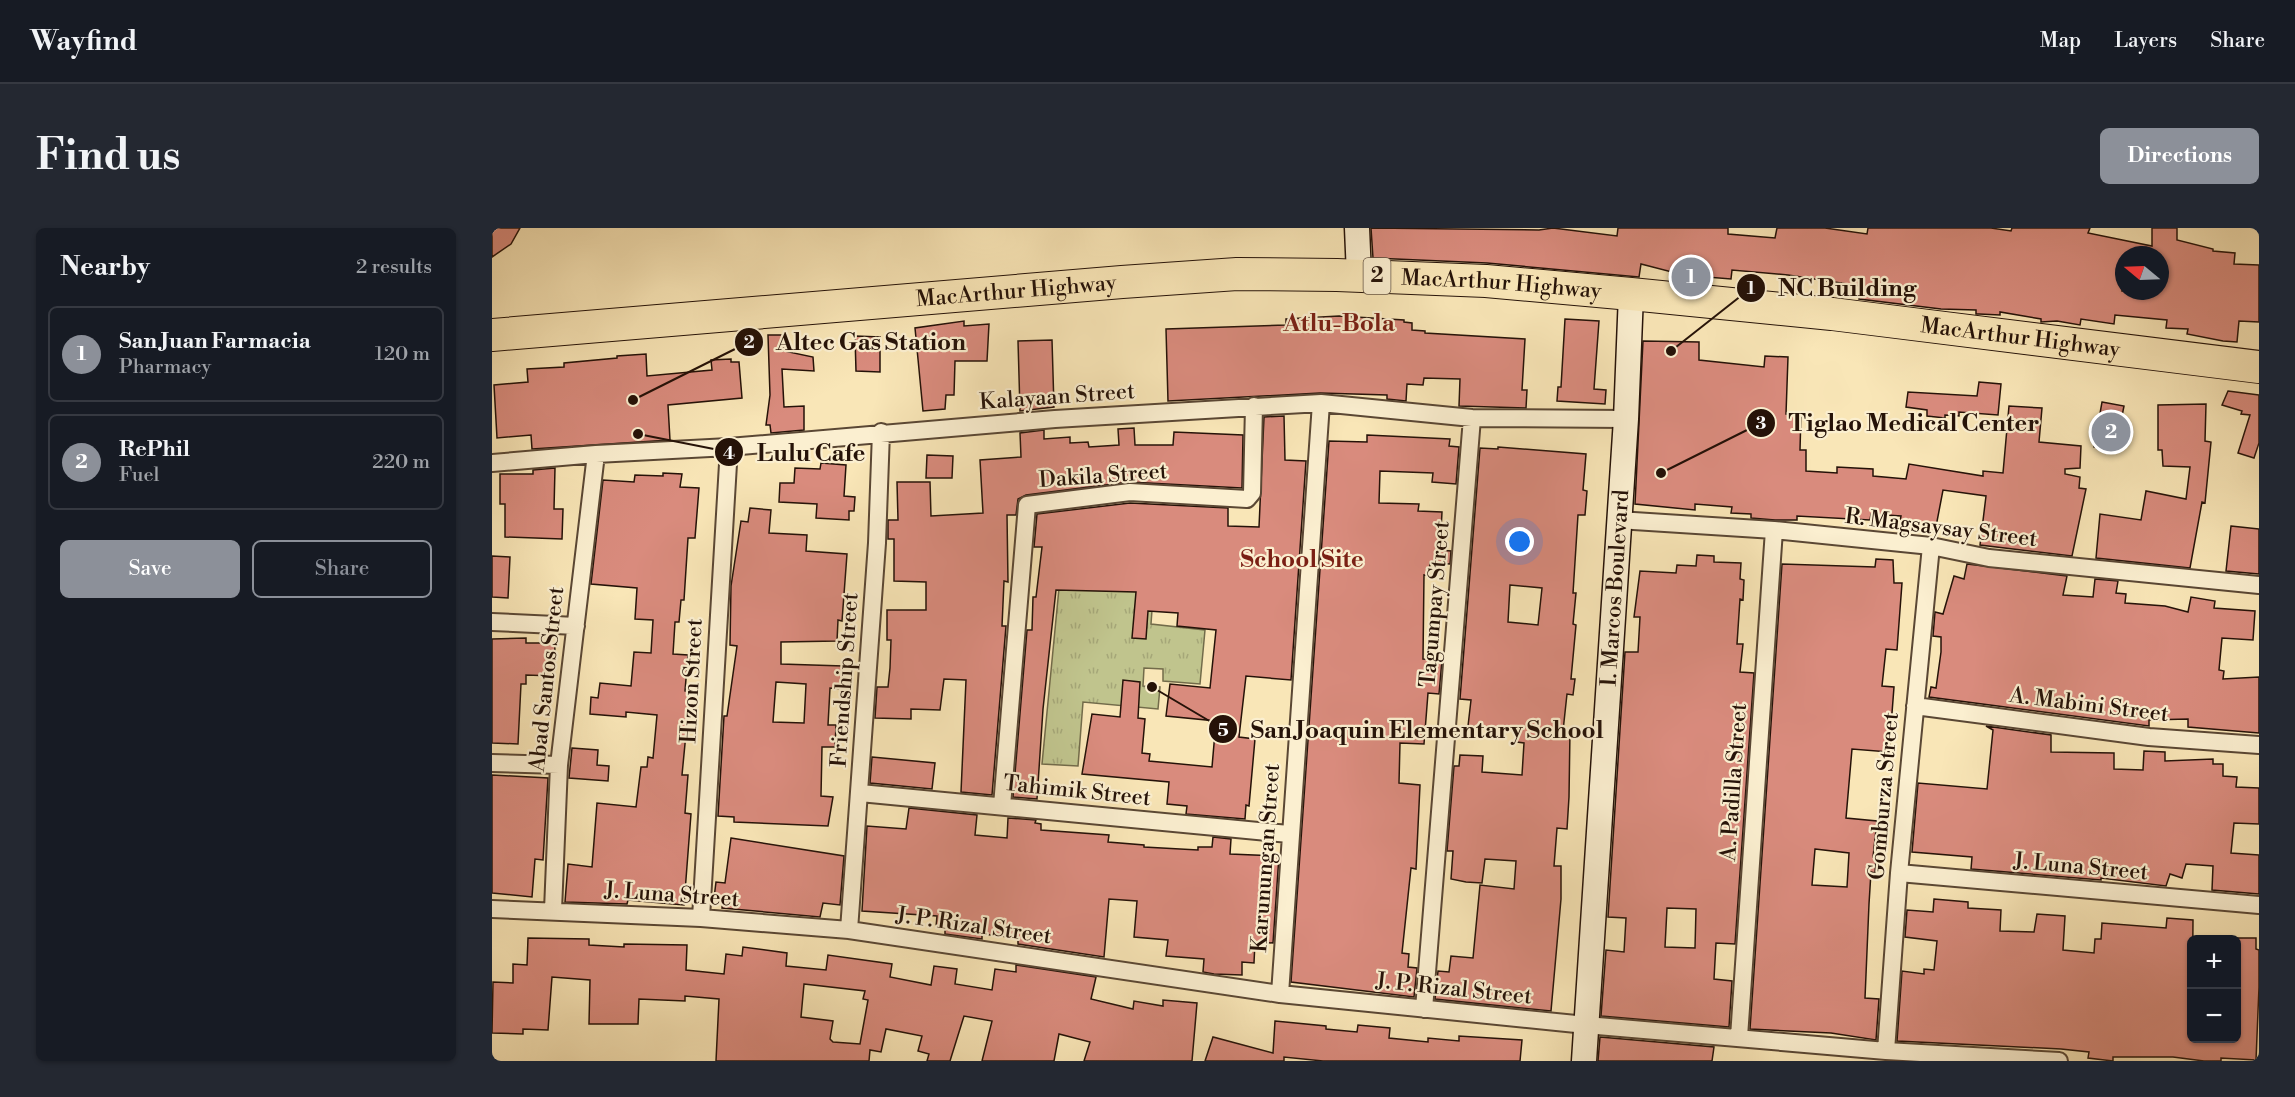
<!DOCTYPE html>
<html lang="en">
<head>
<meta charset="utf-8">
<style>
  :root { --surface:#171b24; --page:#242831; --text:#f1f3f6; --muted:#9ea1a6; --line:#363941; --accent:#8c9099 }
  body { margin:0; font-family:"Libre Bodoni",serif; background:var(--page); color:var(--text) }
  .controls { position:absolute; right:18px; bottom:18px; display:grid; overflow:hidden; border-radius:9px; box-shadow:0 2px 4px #0004 }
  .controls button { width:54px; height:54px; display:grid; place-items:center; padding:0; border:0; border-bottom:2px solid var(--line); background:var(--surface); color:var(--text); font:30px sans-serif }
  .compass { position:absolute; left:1623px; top:18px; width:54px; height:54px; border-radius:50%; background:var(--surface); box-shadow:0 2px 4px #0004; rotate:289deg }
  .you { position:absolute; left:1028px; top:314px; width:21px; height:21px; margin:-15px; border:4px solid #fff; border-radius:50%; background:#1a73e8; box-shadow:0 0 0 9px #1a73e833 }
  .badge { display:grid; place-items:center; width:39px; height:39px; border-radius:50%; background:var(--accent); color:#fff; font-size:20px; font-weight:700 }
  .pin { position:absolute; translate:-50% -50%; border:3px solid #fff; box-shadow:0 2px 6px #0006 }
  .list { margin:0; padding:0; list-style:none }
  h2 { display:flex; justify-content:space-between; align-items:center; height:78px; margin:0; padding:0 24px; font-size:26px }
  h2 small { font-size:20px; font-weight:400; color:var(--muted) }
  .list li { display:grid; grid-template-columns:39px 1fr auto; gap:18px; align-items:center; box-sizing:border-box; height:96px; margin:0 12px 12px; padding:0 12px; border:2px solid var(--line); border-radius:9px }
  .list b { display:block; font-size:22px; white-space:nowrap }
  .list p { margin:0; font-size:20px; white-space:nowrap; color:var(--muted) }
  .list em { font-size:20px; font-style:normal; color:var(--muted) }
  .actions { display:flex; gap:12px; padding:18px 24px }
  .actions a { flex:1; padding:14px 0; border:2px solid var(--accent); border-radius:9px; text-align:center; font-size:21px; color:var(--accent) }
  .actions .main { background:var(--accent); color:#fff }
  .map { position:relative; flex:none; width:1767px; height:833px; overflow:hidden; border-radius:9px }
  header { display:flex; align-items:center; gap:36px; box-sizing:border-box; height:84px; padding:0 30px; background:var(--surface); border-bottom:2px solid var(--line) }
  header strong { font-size:28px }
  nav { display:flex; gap:33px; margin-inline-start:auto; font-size:21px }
  .intro { display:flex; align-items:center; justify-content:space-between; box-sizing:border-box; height:144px; padding:0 36px }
  h1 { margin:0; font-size:42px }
  .button { padding:15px 27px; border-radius:9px; background:var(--accent); color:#fff; font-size:21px; font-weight:700 }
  main { display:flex; gap:36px; padding:0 36px }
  aside { flex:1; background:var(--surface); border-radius:9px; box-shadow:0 2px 4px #0004 }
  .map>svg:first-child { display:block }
  .grass { fill:url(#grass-tufts); stroke:#726b4a; stroke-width:1.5 }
  .building { fill:#d98b7d; stroke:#251208; stroke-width:1.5; fill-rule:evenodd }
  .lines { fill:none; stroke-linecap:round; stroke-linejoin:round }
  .street-casing { stroke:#5a4734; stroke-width:20 }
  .secondary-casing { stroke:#251208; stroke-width:27 }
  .highway-casing { stroke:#251208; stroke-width:34 }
  .street { stroke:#fbefd0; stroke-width:16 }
  .secondary { stroke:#fbefd0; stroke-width:24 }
  .highway { stroke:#f9e6b7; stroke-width:32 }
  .labels { text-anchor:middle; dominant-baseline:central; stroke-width:4.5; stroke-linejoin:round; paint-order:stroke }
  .shield { fill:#fbefd0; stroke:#655444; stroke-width:1.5 }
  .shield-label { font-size:21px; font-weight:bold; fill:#251208 }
  .street-label { font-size:22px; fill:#251208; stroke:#fbefd0 }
  .neighbourhood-label { font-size:24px; font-weight:bold; fill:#7a1f14; stroke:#fbefd0 }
  .leader { fill:none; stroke:#251208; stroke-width:2 }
  .callout-dot { fill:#251208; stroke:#fbefd0; stroke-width:2 }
  .mark-label { font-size:18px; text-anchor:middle; font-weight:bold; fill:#fff }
  .callout-label { font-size:24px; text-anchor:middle; font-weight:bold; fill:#251208; stroke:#fbefd0; stroke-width:4.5; stroke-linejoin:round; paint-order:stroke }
</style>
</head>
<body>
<header>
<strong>Wayfind</strong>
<nav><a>Map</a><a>Layers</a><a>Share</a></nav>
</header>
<div class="intro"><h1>Find us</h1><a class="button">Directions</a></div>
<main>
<aside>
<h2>Nearby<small>2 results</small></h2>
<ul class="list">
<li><span class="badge">1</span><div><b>San Juan Farmacia</b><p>Pharmacy</p></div><em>120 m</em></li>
<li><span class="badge">2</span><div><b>RePhil</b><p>Fuel</p></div><em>220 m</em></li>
</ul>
<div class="actions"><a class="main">Save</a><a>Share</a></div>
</aside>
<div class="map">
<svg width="1767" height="833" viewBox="0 0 1767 833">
  <defs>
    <pattern id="grass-tufts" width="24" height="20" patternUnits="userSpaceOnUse" patternTransform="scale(1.5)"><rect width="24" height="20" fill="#c0c48d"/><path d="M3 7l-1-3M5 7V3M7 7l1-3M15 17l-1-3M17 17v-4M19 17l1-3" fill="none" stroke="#a5a778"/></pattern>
  </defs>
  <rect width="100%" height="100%" fill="#f9e6b7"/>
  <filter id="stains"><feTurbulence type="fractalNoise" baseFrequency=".00333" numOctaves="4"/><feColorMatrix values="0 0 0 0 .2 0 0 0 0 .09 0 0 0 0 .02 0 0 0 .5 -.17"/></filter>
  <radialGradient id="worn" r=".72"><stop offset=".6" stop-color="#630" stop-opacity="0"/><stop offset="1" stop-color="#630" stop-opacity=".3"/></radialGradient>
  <path class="grass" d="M568,350L662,354L659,396L713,402L708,456L671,453V441L652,440L651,458L668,459L666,481L591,474L586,538L550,536Z"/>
  <path class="building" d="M0,0H28L19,16L0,29Z
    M879,0L1047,2L1061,0L1125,8L1126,0H1236V6L1283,10L1285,0H1333L1375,6L1376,0H1499L1519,3L1520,0H1598L1596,5L1660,18V0H1685V12L1721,21V23L1743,25L1742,36L1767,37V94L1747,93L1745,114L1731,113L1695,106L1696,101L1674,100L1675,92L1623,87L1622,96L1589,91L1588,97L1565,93L1549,94V91L1508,84V87L1487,86H1484V82L1449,81L1367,71L1368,58L1296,47L1240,42L1239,51L1203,48L1202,52L1184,50V45L1149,36L1147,49L995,35L881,30ZM1632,27H1668V63H1630Z
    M847,88L912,92V94L920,95V102L933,103V105L1033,111L1030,162H1035L1034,180L967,178L968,151L932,150L931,157L915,156L914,173L895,171V167L828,165L676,173L674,101L794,97V91Z
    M1073,91L1107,93L1102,161L1114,162L1113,176L1065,173L1066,159H1069Z
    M472,93V98L497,96L495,133H463L462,167H454L453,181L431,183L423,100Z
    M276,107H292V123L321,129L322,143L290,141L292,179L312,178V202L279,205L278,197H274L278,167Z
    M363,108L388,109V144L364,143Z
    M560,112L562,179L528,183L526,113Z
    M1151,113L1207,114V132L1272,139L1273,128L1296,129L1294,186H1309L1308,222H1314V243L1345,245V239L1381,241V248L1414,251L1417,236L1491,248V243L1511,245L1517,178L1550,180L1547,214L1589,218L1588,240L1573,241V246L1588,249L1587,260L1594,261L1580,328L1488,317L1494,268L1451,262L1443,304L1407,299L1409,288L1379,286L1378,292L1305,288V292H1283L1259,290V286L1239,285L1240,279L1203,276V282L1143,276Z
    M154,126L155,148L220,142L219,132L239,131V134H247L250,170L176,177L178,212L40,221L39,207L5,210L2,157L36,154L35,141L72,139V135L125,130V128Z
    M1487,154L1509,156L1506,187L1467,184V188L1453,187V190L1435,188V182L1414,179L1416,164L1485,168Z
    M1736,163L1767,167V215L1762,230L1746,225L1758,187L1749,186L1750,183L1730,177Z
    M1610,174L1632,178L1623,223L1602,219Z
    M1714,176L1713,213L1719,214L1713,275L1710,274L1698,340L1604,330L1608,286L1649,292L1654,263L1694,271L1698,239L1671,238L1670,222H1666V177Z
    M792,188L793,232L814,233L799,452L754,448L747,509L763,511L757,578L754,577L753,591L694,586L695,578L675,576L677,554L590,546L600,486L628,489L631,452L648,454L646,490L653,491L650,525L658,526L657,533L720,539L724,493L674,488L678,456L718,460L724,402L685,398L686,385L656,383L654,411L640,410L644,364L564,362L551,481L545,571L521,569L535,402H540L541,369H544L550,319H542L545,286L638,275L736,280V298L767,299L772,189Z
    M642,200L643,217H681L682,204L751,207L750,260L637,254L534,267L526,271L524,287H515L516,354L512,353L510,398H514L500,567L469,564L474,452L452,451L448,482L419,481V491L383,490L385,459H396L398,440L399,412H395V382H434V354L402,353V311H396V292H406L405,254H438L439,288L491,285L488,232L529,229L528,205L552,202V211L578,209V215L596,214L597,219L627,217L626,201Z
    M875,207L958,211L957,218L967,219L964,256L940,254L941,245L888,243L887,275L927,276L926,283L950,284L948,322L959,323L958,336L938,335L937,348L932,347L931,431L950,432L947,466L936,465L932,516L908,515L907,555L928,557L924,641L919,640L910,725L917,726L916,739L925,740L922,769L799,754L837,213L875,214Z
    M1006,219L1094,226L1091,262L1095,263L1093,287H1086L1081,365H1084L1081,396L1084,397L1079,451H1083L1081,467L1075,466L1071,503H1078L1077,569L1075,601L1065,600L1062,638H1069V671L1059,783L943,771L946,743L957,744L959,728L981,730L988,657L1022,661L1024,633L993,631L990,655L974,654L959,651L961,623H955L962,538H967L968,527L991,528L990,544L1030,547L1032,515L1025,514V502L976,498L979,472L968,471L988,220L1006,221ZM1018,357L1050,360L1046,397L1016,394Z
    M435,227L461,228L460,250H434Z
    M329,235L354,237L352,268L363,269L362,283H357V292L324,290L325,276L287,274L288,255H302L303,240L328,241Z
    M63,240L62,281H71L70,311L13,309V276H8V246H41V242Z
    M171,245L190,246L188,259L207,260L203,310H196L192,372H189L187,394H183L181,426L196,427L193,463L198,464L190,547H196L193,585L199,586L192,677L136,672L135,676L73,674L76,636L100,639L105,575L144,579L149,539H155L156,529L161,530L165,487L134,484V489L98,486L99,469L106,470L108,455L139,458L142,424L159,425L161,392L143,391L145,360L99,356L111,252L142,254L143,247L171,248Z
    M258,280L279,282L277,305L315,307L314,323L355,326L350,393L346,392L345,413L289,414V436L351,438L349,461L338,460L336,497H344L343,519H330L329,568L341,569L336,598L242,594V589L226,588L232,488H235L245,418L238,417L239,358L249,293L256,294ZM284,454L314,456L312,495L281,494Z
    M1739,298L1767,301V346L1734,343Z
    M1205,327L1222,328V334L1249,335L1248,351L1252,352L1251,372L1248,371L1245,416H1251L1248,444L1262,445L1243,716L1224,715L1222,751L1240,753L1237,799L1109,788L1114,722L1132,724L1134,690L1116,689L1133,424H1146L1148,389H1142L1148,343L1184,345L1185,337L1204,338ZM1175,680L1204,681L1203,720L1173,719Z
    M0,328L18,329L16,370L0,369Z
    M1384,331L1401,332L1402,355H1410L1405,422L1394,421L1390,458L1402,459L1397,524L1360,521L1354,590L1385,593L1381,629H1384L1383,645L1379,644L1377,676L1373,770L1387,771L1384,812L1339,805L1258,801L1290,336L1383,339ZM1323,621L1357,625L1355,659L1320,657Z
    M1475,336L1575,348L1571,367L1601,369L1603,351L1626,353L1624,365L1634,366L1633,375L1673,378L1696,384L1699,369L1723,373L1722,380L1763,383L1761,412L1730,410L1727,442L1732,443L1731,451L1767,449V505L1696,499V491L1657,492V498L1437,469L1439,459L1444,460L1449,424V409L1441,408L1443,384L1451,386L1462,348L1472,351Z
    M34,410V415H63L62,448L34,447V456H29L26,516L0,515V411Z
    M1494,498L1559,507V524L1622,525V541L1651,542L1652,523L1673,524V533L1721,531V536H1731V548L1745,549L1744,559L1767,560V596L1742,595L1739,625L1767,627V666L1720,662L1721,638L1694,636L1690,650L1678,646L1674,658L1609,650V652L1479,641L1480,629L1420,624L1426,555L1495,561L1501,502Z
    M80,520L106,522L105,537L117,538L116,553L77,550Z
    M380,529L443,535L440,561L378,555Z
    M0,547L56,550L51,632L43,631L40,669L0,665Z
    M417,580L485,587L483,607L515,610L516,590L544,592L543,595L549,596V602L617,607L616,614L652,617V619L706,622V619H720L721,609L739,611L738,626L787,628L781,715L763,714L762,735L750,734V747L722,746L711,744L712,731L674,728L676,712L642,709L645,673L617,671L612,729L526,716V710L490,706V711L453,706V700L444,699L445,688L370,683L375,598L414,601Z
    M239,610L352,628L348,677L331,675L328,689L230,680L231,671L222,670L224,654L233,655Z
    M1442,671L1476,674V680L1509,682L1508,703L1542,704L1545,686L1573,688L1571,722L1602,725L1603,711H1609L1610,695L1674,700L1675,690L1701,692L1700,810H1744V710H1764V721L1767,722V759L1764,832L1729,830V833H1712L1681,829H1621V833L1596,830L1597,824L1569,821L1405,813L1410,743L1432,746V741L1442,742L1445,713L1413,709L1415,682L1441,684Z
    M36,710L97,711V717L132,719V716L195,717L194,742L232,746L234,726L250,728L251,719L295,725L294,738L334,742L336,727L400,736L398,749L439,757L442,738L465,741L463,756L500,762L503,741L524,744V737L604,749L599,771L641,781L642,773L671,778V772L705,775L700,833H592L598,814L567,806L562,833H490L500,793L472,788L458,833H435L437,826L426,823L430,808L394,801L389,824L378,822L377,833H224L227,771L193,768V773L147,771L146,796H97L98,752L60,749L56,802L31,801V806L0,805L1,754L21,755V736L35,737ZM312,756L373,763L371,771L376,772L368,816L341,814L338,811L341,793L309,789Z
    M783,793L834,798V801L865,804L866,797L898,800L897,810L936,814V810L967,813V808L1030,812L1028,833H831L792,829V833H713L721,809L781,825Z
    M1108,809L1222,819L1220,833H1106Z"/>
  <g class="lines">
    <g class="street-casing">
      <path id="street" d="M0,235L104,226L237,219L563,191L829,175L980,190L1134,191
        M1126,292L1282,302L1439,318L1497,330L1767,357
        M0,394L84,398
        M1423,478L1657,509L1767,517
        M0,535L67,537
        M368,565L797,606
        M510,578L535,277L638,264L755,271L760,265L762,178
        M1407,645L1767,677
        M0,681L209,690L357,702L788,766L1094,797L1394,823L1567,833
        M61,682L67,537L104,226
        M209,690L237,219
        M357,702L385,315L389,204
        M788,766L829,175
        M932,781L980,190
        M1247,809L1282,302
        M1394,823L1407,645L1439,318"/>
    </g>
    <g class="secondary-casing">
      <g id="secondary">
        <path d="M865,0L867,47"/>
        <path id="s1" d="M1092,833L1134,191L1139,66"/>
      </g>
    </g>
    <g class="highway-casing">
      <g id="highway">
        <path id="s2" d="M0,107L630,54L745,46L845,47L994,53L1139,66L1340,86L1767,139"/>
      </g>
    </g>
    <use href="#street" class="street"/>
    <use href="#secondary" class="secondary"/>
    <use href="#highway" class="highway"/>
  </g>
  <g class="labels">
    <rect class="shield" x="871.5" y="30" width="27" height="36" rx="4.5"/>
    <g class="shield-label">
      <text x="885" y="48">2</text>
    </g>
    <g class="street-label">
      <text stroke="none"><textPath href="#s2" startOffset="1012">MacArthur Highway</textPath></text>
      <text stroke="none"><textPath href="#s2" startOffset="526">MacArthur Highway</textPath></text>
      <text stroke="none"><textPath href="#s2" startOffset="1534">MacArthur Highway</textPath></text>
      <text transform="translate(565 169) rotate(-4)">Kalayaan Street</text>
      <text transform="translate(611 248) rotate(-4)">Dakila Street</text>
      <text transform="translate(1449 300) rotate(7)">R. Magsaysay Street</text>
      <text stroke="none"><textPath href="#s1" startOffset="474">I. Marcos Boulevard</textPath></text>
      <text transform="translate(943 376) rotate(-85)">Tagumpay Street</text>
      <text transform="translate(55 451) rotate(-84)">Abad Santos Street</text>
      <text transform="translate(353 452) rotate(-86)">Friendship Street</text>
      <text transform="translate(200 453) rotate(-87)">Hizon Street</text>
      <text transform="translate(1597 477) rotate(7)">A. Mabini Street</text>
      <text transform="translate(1242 554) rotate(-86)">A. Padilla Street</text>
      <text transform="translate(585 563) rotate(6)">Tahimik Street</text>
      <text transform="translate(1392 568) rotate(-85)">Gomburza Street</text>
      <text transform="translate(774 630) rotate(-86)">Karunungan Street</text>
      <text transform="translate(1589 639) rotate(5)">J. Luna Street</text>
      <text transform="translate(180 667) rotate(4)">J. Luna Street</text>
      <text transform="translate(482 698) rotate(8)">J. P. Rizal Street</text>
      <text transform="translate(962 761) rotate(6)">J. P. Rizal Street</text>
    </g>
    <g class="neighbourhood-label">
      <text x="847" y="96">Atlu-Bola</text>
      <text x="810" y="332">School Site</text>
    </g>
  </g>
  <path class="leader" d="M1179 123L1259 60M141 172L257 114M1169 245L1269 195M146 206L237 224M660 459L731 501"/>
  <g class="callout-dot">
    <circle cx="1179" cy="123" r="6"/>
    <circle cx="141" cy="172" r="6"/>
    <circle cx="1169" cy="245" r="6"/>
    <circle cx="146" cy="206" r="6"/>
    <circle cx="660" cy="459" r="6"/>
    <circle cx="1259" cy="60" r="15"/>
    <circle cx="257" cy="114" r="15"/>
    <circle cx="1269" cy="195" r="15"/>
    <circle cx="237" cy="224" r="15"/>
    <circle cx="731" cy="501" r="15"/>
  </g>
  <g class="mark-label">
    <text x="1259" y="66">1</text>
    <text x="257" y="120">2</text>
    <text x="1269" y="201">3</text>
    <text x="237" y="231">4</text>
    <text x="731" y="508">5</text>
  </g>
  <g class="callout-label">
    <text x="1355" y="68">NC Building</text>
    <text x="379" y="122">Altec Gas Station</text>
    <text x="1422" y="203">Tiglao Medical Center</text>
    <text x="319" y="233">Lulu Cafe</text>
    <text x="935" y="510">San Joaquin Elementary School</text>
  </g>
  <rect width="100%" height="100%" filter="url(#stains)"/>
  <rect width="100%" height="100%" fill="url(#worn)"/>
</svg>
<div class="controls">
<button>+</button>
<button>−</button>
</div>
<svg class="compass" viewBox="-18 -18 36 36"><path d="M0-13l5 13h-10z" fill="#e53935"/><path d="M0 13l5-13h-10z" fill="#9ea1a6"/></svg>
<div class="you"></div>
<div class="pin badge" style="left:1199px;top:49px">1</div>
<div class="pin badge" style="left:1619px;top:204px">2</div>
</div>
</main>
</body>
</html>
